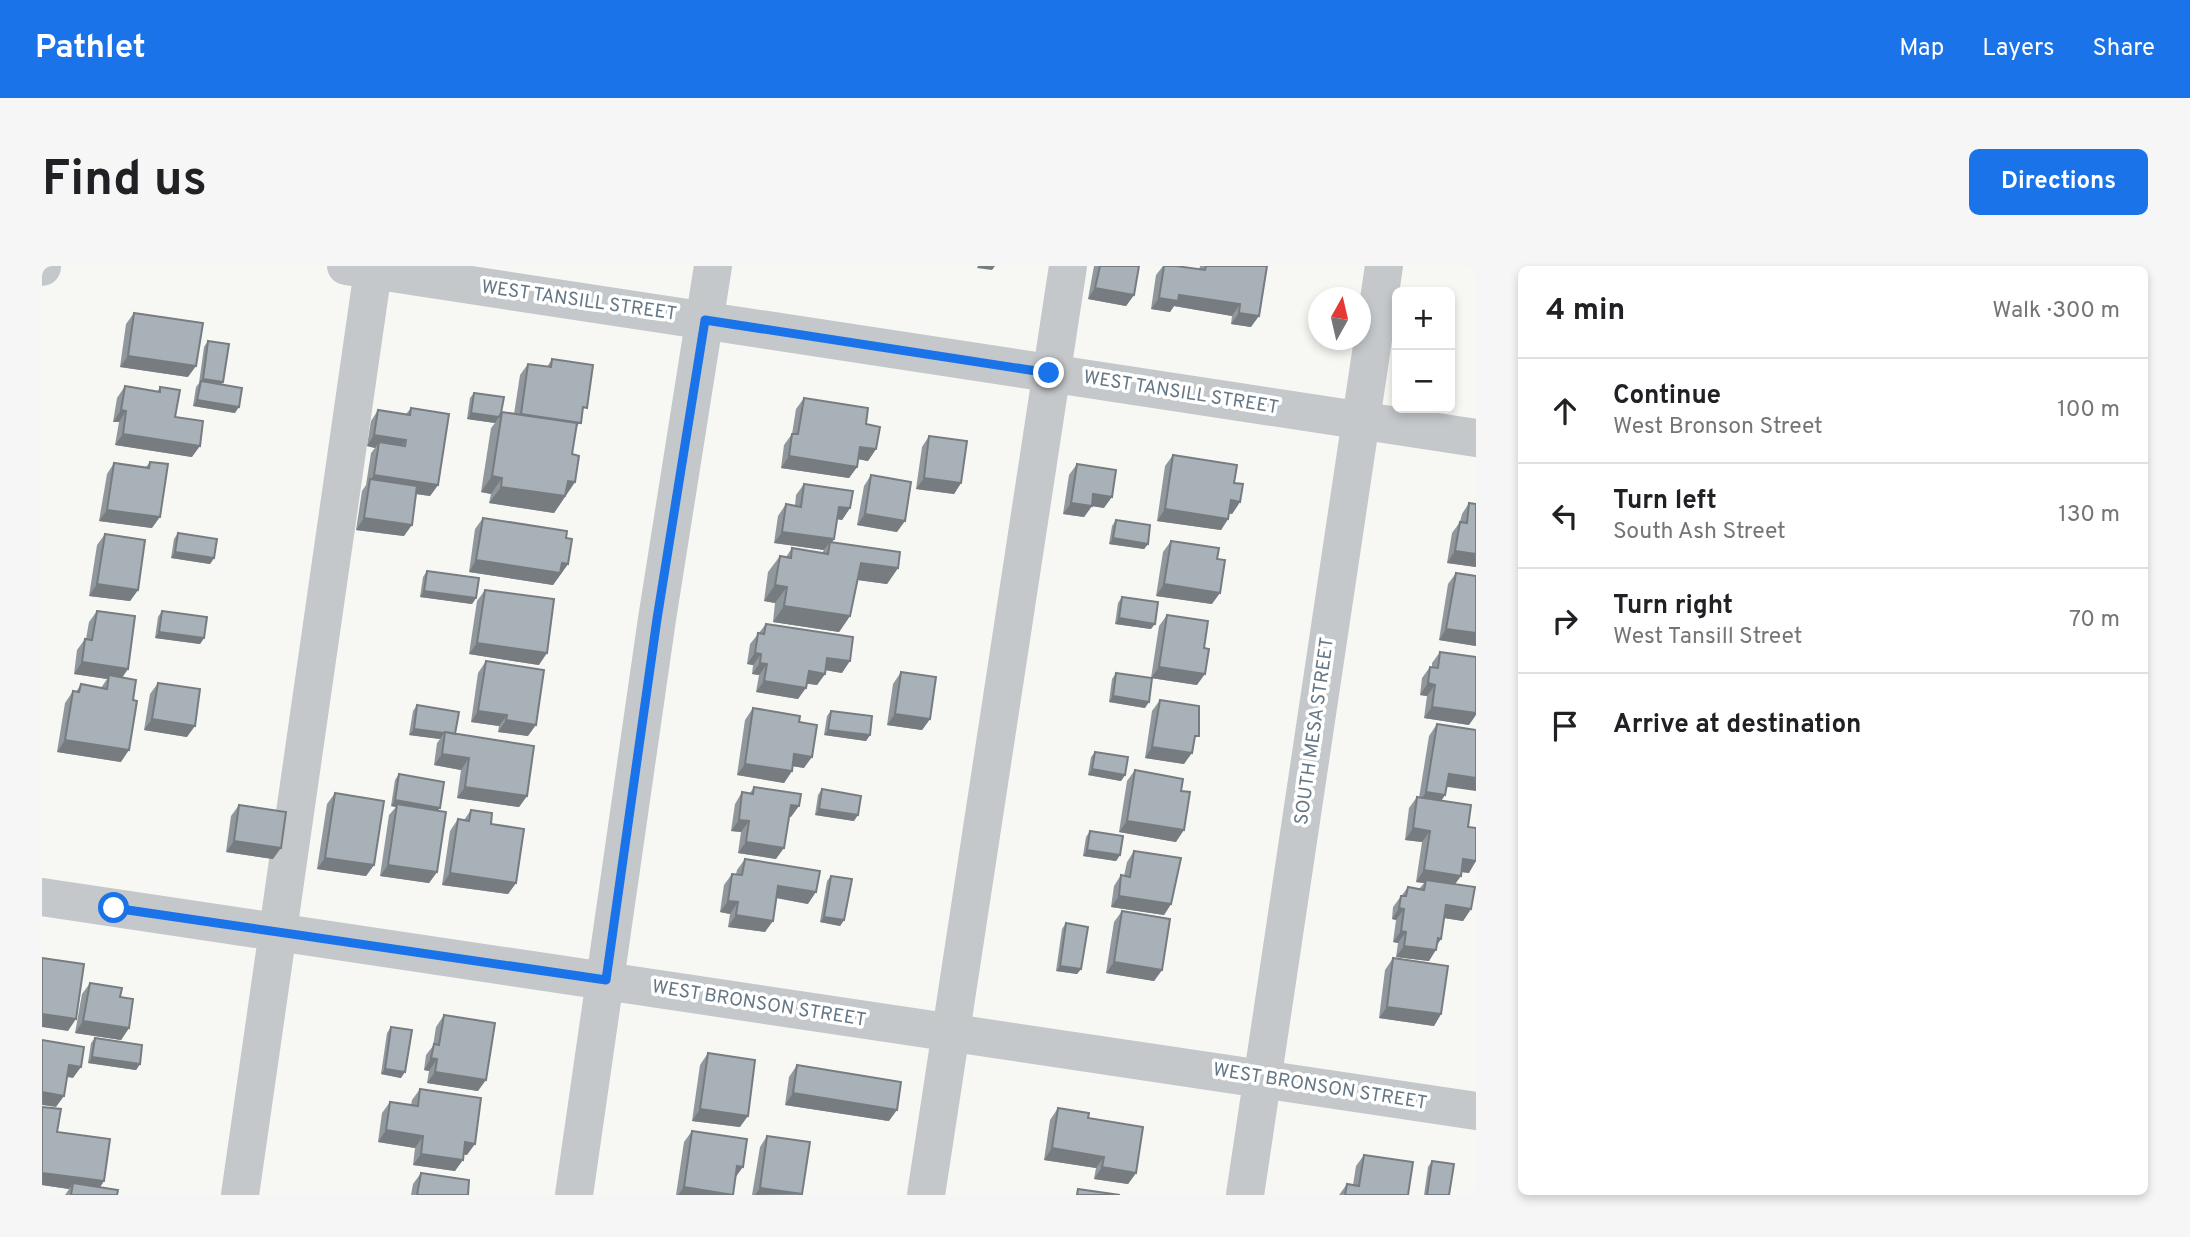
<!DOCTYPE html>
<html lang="en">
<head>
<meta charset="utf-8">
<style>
  :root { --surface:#fff; --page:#f6f6f6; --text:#202124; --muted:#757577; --line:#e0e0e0; --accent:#1a73e8 }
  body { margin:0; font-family:Overpass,sans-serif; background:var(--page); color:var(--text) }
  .controls { position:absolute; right:21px; top:21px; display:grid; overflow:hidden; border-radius:10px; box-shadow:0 4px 10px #0003 }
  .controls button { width:63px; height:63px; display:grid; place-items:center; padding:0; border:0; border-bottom:2px solid var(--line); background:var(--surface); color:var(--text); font:35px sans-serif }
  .compass { position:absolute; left:1266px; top:21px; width:63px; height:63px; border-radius:50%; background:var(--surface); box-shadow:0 4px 10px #0003; rotate:8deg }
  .stop { position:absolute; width:21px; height:21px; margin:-16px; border:5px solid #1a73e8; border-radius:50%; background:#fff }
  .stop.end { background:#1a73e8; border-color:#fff; box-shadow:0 2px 7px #0008 }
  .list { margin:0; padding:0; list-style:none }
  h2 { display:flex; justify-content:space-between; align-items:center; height:91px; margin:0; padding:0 28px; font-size:30px }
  h2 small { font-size:23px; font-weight:400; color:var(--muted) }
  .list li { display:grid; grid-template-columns:46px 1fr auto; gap:21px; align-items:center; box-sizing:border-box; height:105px; padding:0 28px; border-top:2px solid var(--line) }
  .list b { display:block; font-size:26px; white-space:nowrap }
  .list p { margin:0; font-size:23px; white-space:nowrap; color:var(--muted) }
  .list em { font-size:23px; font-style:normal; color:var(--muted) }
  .icon { flex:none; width:38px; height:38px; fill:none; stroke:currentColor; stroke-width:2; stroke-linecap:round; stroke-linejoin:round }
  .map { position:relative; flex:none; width:1434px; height:929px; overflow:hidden; border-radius:10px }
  header { display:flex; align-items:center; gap:42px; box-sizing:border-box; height:98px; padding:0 35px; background:var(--accent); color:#fff }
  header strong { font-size:33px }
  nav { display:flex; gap:38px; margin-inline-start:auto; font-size:24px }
  .intro { display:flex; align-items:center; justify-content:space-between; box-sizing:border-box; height:168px; padding:0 42px }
  h1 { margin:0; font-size:49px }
  .button { padding:18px 32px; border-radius:10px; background:var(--accent); color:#fff; font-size:24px; font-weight:700 }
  main { display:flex; gap:42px; padding:0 42px }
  aside { flex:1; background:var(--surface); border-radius:10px; box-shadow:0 4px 10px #0003 }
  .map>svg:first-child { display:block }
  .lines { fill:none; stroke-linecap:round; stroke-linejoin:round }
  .minor { stroke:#c4c8cb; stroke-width:38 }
  .wall { fill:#90989d }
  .shaded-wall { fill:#767c80 }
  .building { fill:#a8b1b7; stroke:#767c80; stroke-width:2 }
  .route { stroke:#1a73e8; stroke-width:9 }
  .labels { text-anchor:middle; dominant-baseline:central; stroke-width:7; stroke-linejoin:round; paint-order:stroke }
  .street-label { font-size:19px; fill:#657785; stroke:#fff }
</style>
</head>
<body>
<header>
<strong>Pathlet</strong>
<nav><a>Map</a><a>Layers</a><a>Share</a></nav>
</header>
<div class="intro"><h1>Find us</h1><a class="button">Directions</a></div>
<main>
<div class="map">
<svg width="1434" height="929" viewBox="0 0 1434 929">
  <rect width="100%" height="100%" fill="#f7f7f3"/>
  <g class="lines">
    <path class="minor" d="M304,0L1434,172
      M0,1V0
      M0,631L1434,845
      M198,929L331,4
      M532,929L615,353L671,0
      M884,929L1026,0
      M1203,929L1342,0"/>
  </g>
  <path class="wall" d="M1052,0H1097L1092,29L1084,40L1046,33Z
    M1121,0H1134L1157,4L1158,0H1225L1209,61L1189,58L1190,50L1132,40L1128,46L1109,43L1114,9Z
    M92,47L146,111L78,101L84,58Z
    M166,75L181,116L179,118L193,147L151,140L154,121L157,117L162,81Z
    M510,93L540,149L533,166L530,188L533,216L512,247L447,237L449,228L439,226L449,162L453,157L425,153L428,132L432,127L459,147L472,148L478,109L486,98L505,101Z
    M83,120L115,126L118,121L133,151L150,191L73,179L77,156H71L75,132Z
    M762,132L824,158L834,183L826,195L816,193L815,201L807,212L739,202L742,179L750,168L754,143Z
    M369,142L396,219L388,230L374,228L362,270L314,264L320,225L324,219L329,187L333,182L325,180L329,155L336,144L364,148Z
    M887,170L919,217L912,228L874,223L880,181Z
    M1131,189L1192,217L1198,236L1190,248L1187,247L1186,253L1179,264L1115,255L1123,200Z
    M108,196L110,262L57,255L65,208L72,197L104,201Z
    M1035,198L1062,242L1050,240L1042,251L1021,248L1027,209Z
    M829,209L855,266L815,259L822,220Z
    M762,218L808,242L800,254L795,253L792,273L790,276L856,302L845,318L816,314L808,350L797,366L731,356L733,337L722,335L726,306L738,290L744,291L750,282L780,287L782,284L732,277L736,250L744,238L753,240L754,229Z
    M1427,237L1434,301L1405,297L1410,267L1418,256L1420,248Z
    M441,252L524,272L526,298L511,319L427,306L433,263Z
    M1074,254L1106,278L1102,283L1067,278L1070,260Z
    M136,267L172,292L168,298L129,292L132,273Z
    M63,268L96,324L88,335L47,330L55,279Z
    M1129,275L1170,338L1114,330L1121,286Z
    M385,305L434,332L430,338L378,331L381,311Z
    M1414,307L1434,380L1397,374L1406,318Z
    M443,324L497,399L427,388L435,335Z
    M1080,331L1109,363L1073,358L1076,337Z
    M55,345L80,411L79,496L15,486L23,437L31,425L34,426L39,418L59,422L65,413L32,408L35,384L43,373H44L47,356Z
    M120,345L162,372L158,378L113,372L116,351Z
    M1125,349L1155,419L1109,412L1117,360Z
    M724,358L800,407L783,404V408L775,419L765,417L756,433L714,426L717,409L710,408L711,399L705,398L708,378Z
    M1398,386L1427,459L1382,452L1385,430L1378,429L1380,412L1388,401H1390V397Z
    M444,395L486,470L456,466L457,460L429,456L436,407Z
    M859,406L888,453L880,464L845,459L851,418Z
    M1074,407L1103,442L1067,436L1070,413Z
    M116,417L145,471L102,464L108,428Z
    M1118,434L1151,479L1142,498L1103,492L1110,445Z
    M375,439L413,468L485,530L477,541L415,532L419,504L392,499L395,477L398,473L367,469L371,445Z
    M711,442L757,456L762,502L750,500V505L742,517L695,509L703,454Z
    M789,445L828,469L824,475L782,469L785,450Z
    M1395,458L1405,521L1403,529L1399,535L1426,561L1427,607L1419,606L1413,618L1429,643L1421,655L1402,652L1395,679L1387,695L1354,691L1356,677L1351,676L1354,654L1350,653L1351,641L1366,621L1377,623L1382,617L1374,616L1380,576L1363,574L1367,542L1375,531L1377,532L1387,470Z
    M1053,486L1083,509L1079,515L1046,509L1049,491Z
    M1093,504L1139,525L1134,576L1077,566L1085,515Z
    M357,508L398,542L396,544L395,606L387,617L338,610L347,549L354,541L349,540L353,514Z
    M712,521L749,551H747L734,593L696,587L699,566L689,565L693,538L700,526L708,527Z
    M780,523L812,555L773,549L776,529Z
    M293,527L332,599L324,610L275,603L285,538Z
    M197,539L231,593L184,586L189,550Z
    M429,544L474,617L466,628L400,619L408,565L416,553L422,554Z
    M1048,565L1078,589L1074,595L1041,590L1044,571Z
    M1092,585L1129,638L1122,649L1069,641L1072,620L1079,609L1082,610L1085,596Z
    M703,593L766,638L735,632L723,666L686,661L688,648L678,646L682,619L690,608H694L695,604Z
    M789,610L802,654L798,660L778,656L785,615Z
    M1080,645L1120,704L1112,715L1064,707L1072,656Z
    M1024,657L1039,703L1035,708L1014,705L1020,663Z
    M1351,692L1399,748L1392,760L1337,752L1343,704Z
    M48,717L78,731L87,762L79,774L33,767L40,728Z
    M402,749L436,825L385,817L387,805L382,804L384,789L391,780L394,761Z
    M349,761L359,812L339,808L345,767Z
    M53,772L98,798L94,804L46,797L49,777Z
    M666,787L698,861L650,855L658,799Z
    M755,799L847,855L743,839L747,811Z
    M378,823L425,889L421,888L413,905L371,899L373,882L336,876L340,847L348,836L369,839L370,834Z
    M0,841L15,866L62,915L58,921L75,929H23L27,923L0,919Z
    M1016,842L1046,852L1094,907L1086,918L1052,913L1054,902L1002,894L1008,854Z
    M650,865L691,929H634L642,876Z
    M725,870L760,928V929H710L718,881Z
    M1322,889L1366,929H1297L1305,918L1311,919L1314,900Z
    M1390,895L1407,929H1382L1386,901Z
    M379,907L426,929H369L371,918Z"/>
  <path class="shaded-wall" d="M936,0H953L950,4L935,2Z
    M1053,22L1092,29L1084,40L1046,33Z
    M1137,29L1198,38L1190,50L1132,40L1128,46L1109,43L1117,32Z
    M1197,47L1217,50L1209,61L1189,58Z
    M86,90L154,100L146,111L78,101Z
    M161,113L181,116L177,122L158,116Z
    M155,134L197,141L193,147L151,140Z
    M79,144L84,145L77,156H71Z
    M429,147L457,151L453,157L425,153Z
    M81,168L158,180L150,191L73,179Z
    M332,169L364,174L356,185L337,176L333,182L325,180Z
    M818,181L834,183L826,195L810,192Z
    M747,190L815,201L807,212L739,202Z
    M332,209L396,219L388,230L326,221L327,216Z
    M450,210L460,212L449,228L439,226Z
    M882,212L919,217L912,228L874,223Z
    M526,215L533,216L512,247L447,237L459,221Z
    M1051,228L1070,231L1062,242L1050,240L1042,251L1021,248L1029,237Z
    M1189,234L1198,236L1190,248L1181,246Z
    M797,241L808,242L800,254L789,252Z
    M1123,243L1186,253L1179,264L1115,255Z
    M65,244L118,251L110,262L57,255Z
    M823,248L863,255L855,266L815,259Z
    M322,252L370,259L362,270L314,264Z
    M740,266L792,273L787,281L788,276L782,284L732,277Z
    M1071,272L1106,278L1102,283L1067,278Z
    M1413,285L1434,288V301L1405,297Z
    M133,286L172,292L168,298L129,292Z
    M434,294L520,297L526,298L511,319L427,306Z
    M819,297L856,302L845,318L808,313Z
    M55,318L96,324L88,335L47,330Z
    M1122,318L1178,327L1170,338L1114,330Z
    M733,319L745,321L733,337L722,335Z
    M382,325L434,332L430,338L378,331Z
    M742,340L808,350L797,366L731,356Z
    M1077,352L1113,358L1109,363L1073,358Z
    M1404,363L1434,367V380L1397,374Z
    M117,366L162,372L158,378L113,372Z
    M435,377L505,387L497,399L427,388Z
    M713,387L719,388L711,399L705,398Z
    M785,392L808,395L800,407L777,403Z
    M40,396L86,403L78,415L67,409L65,413L32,408Z
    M718,397L725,398L717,409L710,408Z
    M1117,401L1163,408L1155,419L1109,412Z
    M767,405L783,408L775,419L759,417Z
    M722,415L764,422L756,433L714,426Z
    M1386,417L1393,419L1385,430L1378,429Z
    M1071,430L1107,436L1103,442L1067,436Z
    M1390,441L1434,447V449L1427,459L1382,452Z
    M436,445L465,449L457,460L429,456Z
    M853,448L888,453L880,464L845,459Z
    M110,453L153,460L145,471L102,464Z
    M464,454L494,459L486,470L456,466Z
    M372,463L402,467L398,473L367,469Z
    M786,464L828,469L824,475L782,469Z
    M23,474L87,484L79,496L15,486Z
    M1110,481L1150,487L1142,498L1103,492Z
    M400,488L427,492L419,504L392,499Z
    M752,488L770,491L762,502L744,499Z
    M703,498L750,505L742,517L695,509Z
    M1050,503L1083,509L1079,515L1046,509Z
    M1407,508L1434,512V525L1399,520Z
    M423,521L485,530L477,541L415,532Z
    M1384,526L1403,529L1395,541L1376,538Z
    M353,534L398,542L393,548L355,538L354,541L349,540Z
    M749,539L757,540L749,551L741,550Z
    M777,543L816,549L812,555L773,549Z
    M697,554L707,555L699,566L689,565Z
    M1085,555L1142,564L1134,576L1077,566Z
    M1371,562L1388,565L1380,576L1363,574Z
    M192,575L239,582L231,593L184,586Z
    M704,576L742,582L734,593L696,587Z
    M1045,584L1078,589L1074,595L1041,590Z
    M283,592L332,599L324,610L275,603Z
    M1421,593L1434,595L1427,607L1413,605Z
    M346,599L395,606L387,617L338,610Z
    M1382,604L1419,610L1411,621L1384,614L1382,617L1374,616Z
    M408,607L474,617L466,628L400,619Z
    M736,620L774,626L766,638L729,631Z
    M1077,630L1129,638L1122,649L1069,641Z
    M686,635L696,636L688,648L678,646Z
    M1404,639L1429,643L1421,655L1396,651Z
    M1357,642L1362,643L1354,654L1350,653Z
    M694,649L731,655L723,666L686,661Z
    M782,651L802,654L798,660L778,656Z
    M1359,665L1364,666L1356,677L1351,676Z
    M1396,672L1399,673L1392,684H1394L1387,695L1354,691L1362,680Z
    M1072,696L1120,704L1112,715L1064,707Z
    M1018,700L1039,703L1035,708L1014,705Z
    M1345,741L1399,748L1392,760L1337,752Z
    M0,748L34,753L26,765L0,761Z
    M41,755L87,762L79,774L33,767Z
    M50,791L98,798L94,804L46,797Z
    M389,792L395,793L387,805L382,804Z
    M27,799L39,801L31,812L19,810Z
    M343,803L363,806L359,812L339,808Z
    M393,806L444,814L436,825L385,817Z
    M0,826L22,830L14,841L0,839Z
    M751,827L855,844L847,855L743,839Z
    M658,843L706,850L698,861L650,855Z
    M344,864L381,870L373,882L336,876Z
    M423,876L433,878L425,889L415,887Z
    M1010,882L1062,891L1054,902L1002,894Z
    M379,888L421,894L413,905L371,899Z
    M695,900L701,901L693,912Z
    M1060,901L1094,907L1086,918L1052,913Z
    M0,907L62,915L54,927L31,917L27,923L0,919Z
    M642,921L691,929H636Z
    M718,922L760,928L713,929Z"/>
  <path class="building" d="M1058,0H1097L1092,29L1053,22Z
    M1122,0H1134L1163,4L1164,0H1225L1217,50L1197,47L1198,38L1137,29L1136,35L1117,32Z
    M92,47L161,57L154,100L86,90Z
    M166,75L187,78L181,116L161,113Z
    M510,93L551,99L545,142L541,141L539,157L479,148L486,98L509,101Z
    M159,115L200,122L197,141L155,134Z
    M83,120L118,126V121L138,124L133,151L161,155L158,180L81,168L84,145L79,144Z
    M432,127L462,131L459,147L457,151L429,147Z
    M762,132L826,142L824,158L838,161L834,183L818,181L815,201L747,190L750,168H756Z
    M369,142L407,148L396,219L332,209L337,176L363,180L364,174L332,169L336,144L368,149Z
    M460,146L535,157L530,188L537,190L533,216L526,215L523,230L459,221L460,212L450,210Z
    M887,170L925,175L919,217L882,212Z
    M1131,189L1195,199L1192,217L1201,218L1198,236L1189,234L1186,253L1123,243Z
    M108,196L126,198L118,251L65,244L72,197L107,202Z
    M1035,198L1074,204L1070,231L1051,228L1050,240L1029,237Z
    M829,209L869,216L863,255L823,248Z
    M328,213L375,220L370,259L322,252Z
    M762,218L811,225L808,242L797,241L792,273L740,266L744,238L759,241Z
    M1427,237L1434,238V288L1413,285L1418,256L1425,257Z
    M441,252L525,265L524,272L530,273L526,298L520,297L518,307L434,294Z
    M1074,254L1108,259L1106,278L1071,272Z
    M136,267L175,273L172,292L133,286Z
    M63,268L103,274L96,324L55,318Z
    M1129,275L1177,282L1175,293L1183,294L1178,327L1122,318Z
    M788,276L858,286L856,302L819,297L808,350L742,340L745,321L733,319L738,290L749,292L750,282L786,288Z
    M385,305L437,312L434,332L382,325Z
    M1414,307L1434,310V367L1404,363Z
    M443,324L512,333L505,387L435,377Z
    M1080,331L1116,336L1113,358L1077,352Z
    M55,345L93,350L86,403L40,396L43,373L50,374Z
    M120,345L165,351L162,372L117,366Z
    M1125,349L1166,355L1162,382L1167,383L1163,408L1117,401Z
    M724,358L811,371L808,395L785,392L783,408L767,405L764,422L722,415L725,398L718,397L719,388L713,387L716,367L722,368Z
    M1398,386L1434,391V447L1390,441L1393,419L1386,417L1388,401L1396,402Z
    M444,395L502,404L494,459L464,454L465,449L436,445Z
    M859,406L894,411L888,453L853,448Z
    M1074,407L1110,412L1107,436L1071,430Z
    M67,409L94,414L91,434L95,435L87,484L23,474L31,425L37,426L39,418L65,423Z
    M116,417L158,423L153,460L110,453Z
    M1118,434L1157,440V470H1153L1150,487L1110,481Z
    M375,439L417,446L413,468L403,466L402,467L372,463Z
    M711,442L758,450L757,456L775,459L770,491L752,488L750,505L703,498Z
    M789,445L830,450L828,469L786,464Z
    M1395,458L1434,464V512L1407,508L1403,529L1384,526Z
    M403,466L492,480L485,530L423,521L427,492L400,488Z
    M1053,486L1086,491L1083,509L1050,503Z
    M1093,504L1141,513L1139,525L1148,526L1142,564L1085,555Z
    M357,508L402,516L398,542L353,534Z
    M712,521L759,528L757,540L749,539L742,582L704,576L707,555L697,554L700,526L711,528Z
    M780,523L819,530L816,549L777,543Z
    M293,527L342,535L332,599L283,592Z
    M1375,531L1429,539L1426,561L1434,562V595L1421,593L1419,610L1382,604L1388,565L1371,562Z
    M355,538L404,546L395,606L346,599Z
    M197,539L244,546L239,582L192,575Z
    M429,544L450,547L449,558L482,563L474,617L408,607L416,553L427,555Z
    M1048,565L1081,570L1078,589L1045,584Z
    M1092,585L1139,592L1129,638L1077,630L1079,609L1088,611Z
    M703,593L778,605L774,626L736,620L731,655L694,649L696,636L686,635L690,608L700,609Z
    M789,610L810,613L802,654L782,651Z
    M1384,614L1433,621L1429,643L1404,639L1399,673L1396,672L1394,684L1362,680L1364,666L1359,665L1362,643L1357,642L1359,630H1364L1366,621L1382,624Z
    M1080,645L1128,653L1120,704L1072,696Z
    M1024,657L1046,661L1039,703L1018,700Z
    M0,692L42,698L34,753L0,748Z
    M1351,692L1406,700L1399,748L1345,741Z
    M48,717L80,722L78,731L91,733L87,762L41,755Z
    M402,749L453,757L444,814L393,806L395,793L389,792L392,778L397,779Z
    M349,761L370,764L363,806L343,803Z
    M53,772L100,779L98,798L50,791Z
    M0,774L42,781L39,801L27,799L22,830L0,826Z
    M666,787L713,794L706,850L658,843Z
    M755,799L859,816L855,844L751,827Z
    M378,823L439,832L433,878L423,876L421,894L379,888L381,870L344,864L348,836L376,840Z
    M0,841L19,843L15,866L68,873L62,915L0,907Z
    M1016,842L1047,847L1046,852L1101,861L1094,907L1060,901L1062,891L1010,882Z
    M650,865L705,873L701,901L695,900L691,929L642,921Z
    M725,870L768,876L760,928L718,922Z
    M1322,889L1371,896L1366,929H1303L1305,918L1317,920Z
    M1390,895L1412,898L1407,929H1385Z
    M379,907L427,914L426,929H375Z
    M31,917L76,924L75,929H29Z
    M1036,923L1078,929H1035Z"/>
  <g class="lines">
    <path class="route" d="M72,642L564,714L615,353L663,54L1007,107"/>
  </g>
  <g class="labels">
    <g class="street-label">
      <text transform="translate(537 35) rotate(8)">WEST TANSILL STREET</text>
      <text transform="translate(1139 127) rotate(9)">WEST TANSILL STREET</text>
      <text transform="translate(1273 465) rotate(-82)">SOUTH MESA STREET</text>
      <text transform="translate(717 738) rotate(9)">WEST BRONSON STREET</text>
      <text transform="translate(1278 821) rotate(9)">WEST BRONSON STREET</text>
    </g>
  </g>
</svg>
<div class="controls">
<button>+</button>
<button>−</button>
</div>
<svg class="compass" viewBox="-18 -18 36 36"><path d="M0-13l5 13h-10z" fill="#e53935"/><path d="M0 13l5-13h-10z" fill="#757577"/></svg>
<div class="stop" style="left:72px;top:642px"></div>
<div class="stop end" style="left:1007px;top:107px"></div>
</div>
<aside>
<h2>4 min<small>Walk · 300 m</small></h2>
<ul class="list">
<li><svg class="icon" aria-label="ahead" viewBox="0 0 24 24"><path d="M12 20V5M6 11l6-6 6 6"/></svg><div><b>Continue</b><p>West Bronson Street</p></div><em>100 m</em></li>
<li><svg class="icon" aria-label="left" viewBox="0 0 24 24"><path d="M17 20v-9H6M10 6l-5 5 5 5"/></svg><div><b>Turn left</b><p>South Ash Street</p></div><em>130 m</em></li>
<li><svg class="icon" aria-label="right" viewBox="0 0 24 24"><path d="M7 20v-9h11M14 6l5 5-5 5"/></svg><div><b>Turn right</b><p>West Tansill Street</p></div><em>70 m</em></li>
<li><svg class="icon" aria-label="arrive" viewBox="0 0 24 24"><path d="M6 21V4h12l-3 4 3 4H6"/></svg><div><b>Arrive at destination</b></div></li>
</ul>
</aside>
</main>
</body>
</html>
